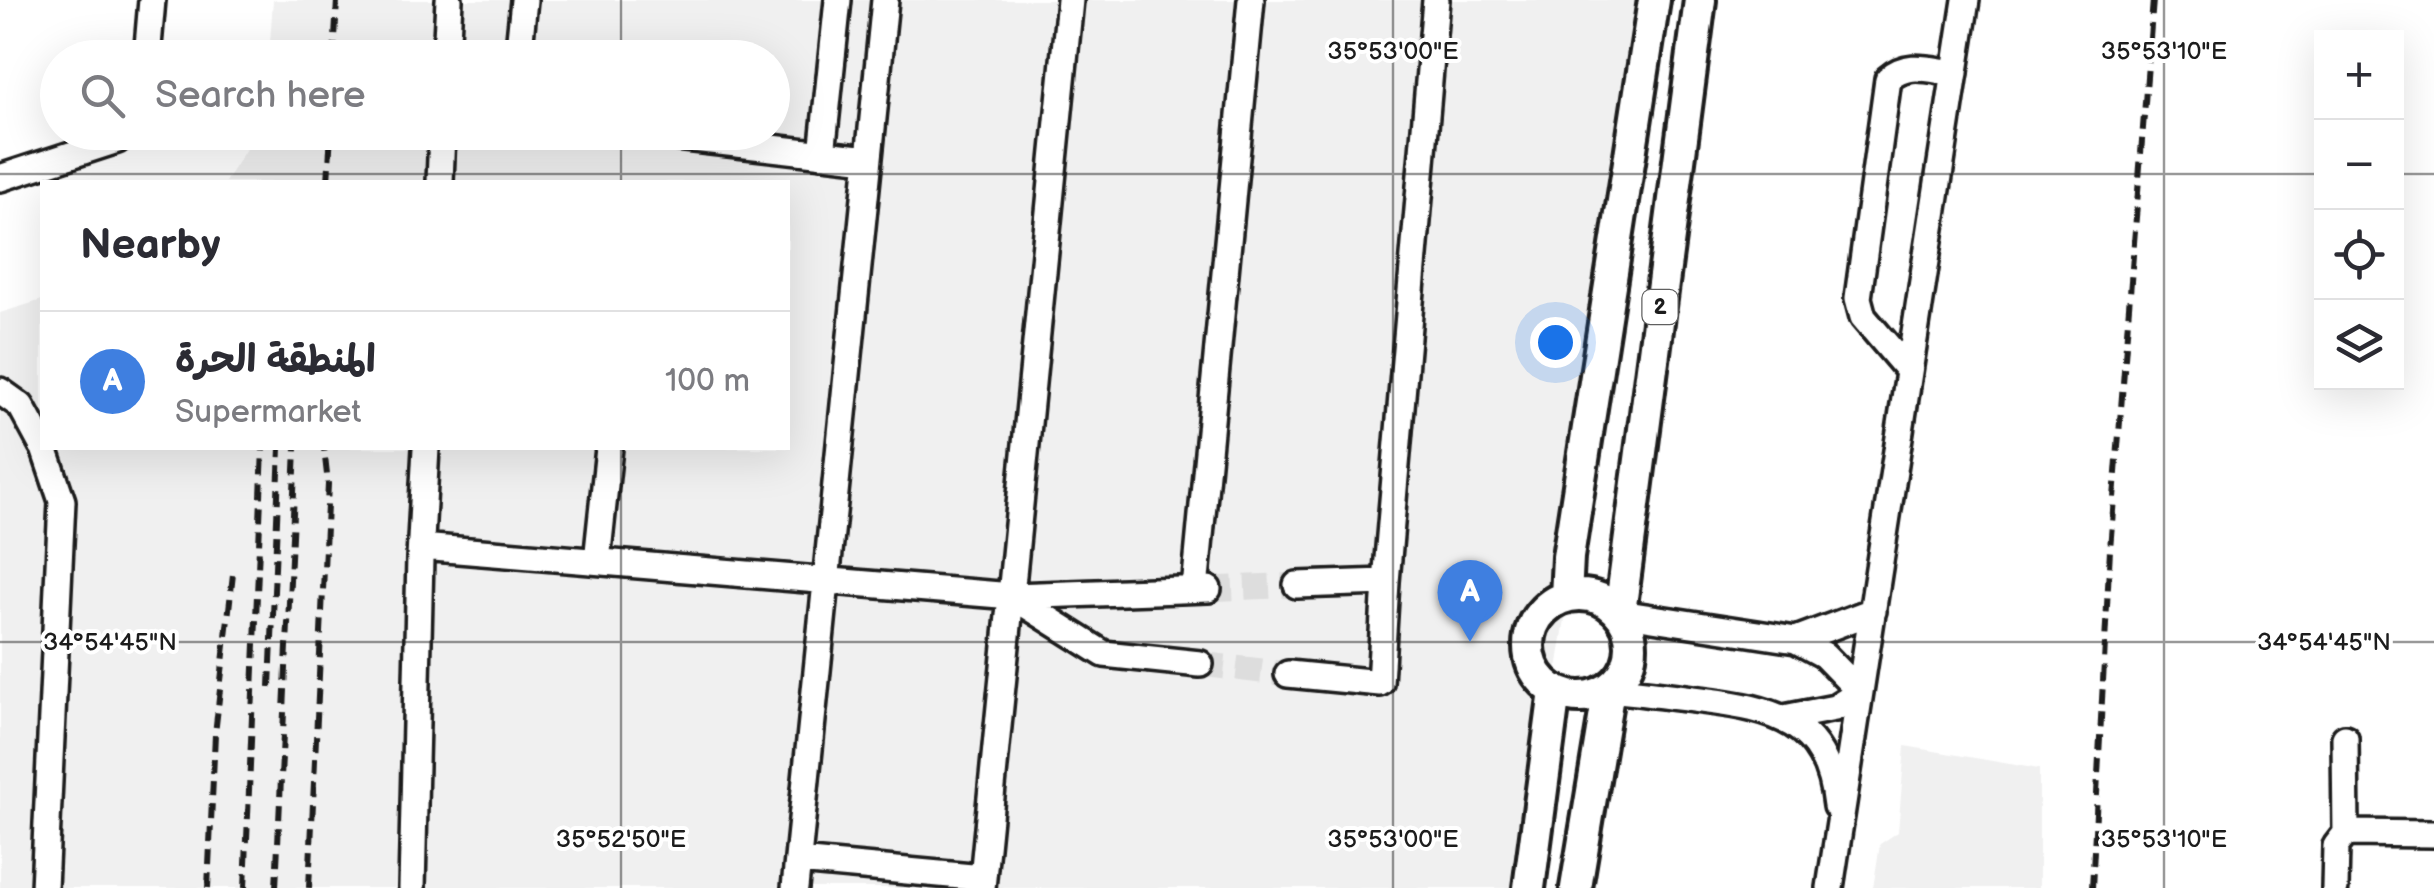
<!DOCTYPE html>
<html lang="en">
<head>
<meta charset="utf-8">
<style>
  :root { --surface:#fff; --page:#f2f2f3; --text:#2b2b33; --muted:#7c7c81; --line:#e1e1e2; --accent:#1f6fb2 }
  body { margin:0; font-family:"Balsamiq Sans","Playpen Sans Arabic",sans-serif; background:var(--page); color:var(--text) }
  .controls { position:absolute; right:30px; top:30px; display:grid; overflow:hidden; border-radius:0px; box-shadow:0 10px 40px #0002 }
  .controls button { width:90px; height:90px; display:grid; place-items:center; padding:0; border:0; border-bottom:2px solid var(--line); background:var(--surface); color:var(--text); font:50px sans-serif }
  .you { position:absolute; left:1555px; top:342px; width:35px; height:35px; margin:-25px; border:8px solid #fff; border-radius:50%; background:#1a73e8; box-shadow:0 0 0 15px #1a73e833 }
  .badge { display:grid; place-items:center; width:65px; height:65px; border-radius:50%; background:var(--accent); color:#fff; font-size:32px; font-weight:700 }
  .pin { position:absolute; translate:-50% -82px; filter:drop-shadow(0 2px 5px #0008) }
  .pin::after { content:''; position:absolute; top:52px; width:35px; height:30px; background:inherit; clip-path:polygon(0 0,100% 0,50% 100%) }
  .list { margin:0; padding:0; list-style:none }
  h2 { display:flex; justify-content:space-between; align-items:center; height:130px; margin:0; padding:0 40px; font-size:42px }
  h2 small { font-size:32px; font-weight:400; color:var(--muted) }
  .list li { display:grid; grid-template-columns:65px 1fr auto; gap:30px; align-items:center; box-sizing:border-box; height:140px; padding:0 40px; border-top:2px solid var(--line) }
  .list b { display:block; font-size:38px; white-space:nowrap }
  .list p { margin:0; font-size:32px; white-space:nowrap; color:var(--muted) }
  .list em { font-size:32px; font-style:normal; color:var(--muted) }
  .icon { flex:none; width:55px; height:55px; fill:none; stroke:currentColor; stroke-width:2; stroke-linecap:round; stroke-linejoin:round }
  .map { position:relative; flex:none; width:2434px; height:888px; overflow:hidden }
  .search { position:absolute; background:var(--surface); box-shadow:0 10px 40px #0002; left:40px; top:40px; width:750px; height:110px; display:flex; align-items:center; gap:25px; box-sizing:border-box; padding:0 35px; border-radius:55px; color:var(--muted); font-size:38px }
  .panel { position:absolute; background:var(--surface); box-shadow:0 10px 40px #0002; left:40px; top:180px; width:750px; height:270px; border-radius:0px }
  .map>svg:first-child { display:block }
  .built { fill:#f0f0f0 }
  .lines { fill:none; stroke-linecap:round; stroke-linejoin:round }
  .minor-tunnel { stroke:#ddd; stroke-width:25; stroke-dasharray:25 12; stroke-linecap:butt }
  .minor-casing { stroke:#1c1c1c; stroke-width:32 }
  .major-casing { stroke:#1c1c1c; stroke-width:38 }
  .minor { stroke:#fff; stroke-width:25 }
  .major { stroke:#fff; stroke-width:30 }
  .rail { stroke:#1c1c1c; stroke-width:6; stroke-dasharray:15 8; stroke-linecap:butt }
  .ticks { fill:none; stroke:#1c1c1c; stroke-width:2.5; stroke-opacity:0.45 }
  .labels { text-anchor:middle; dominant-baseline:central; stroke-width:8; stroke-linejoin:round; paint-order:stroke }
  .shield { fill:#fff; stroke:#606060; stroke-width:2.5 }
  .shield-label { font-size:22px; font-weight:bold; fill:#1c1c1c }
  .ticks-label { font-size:25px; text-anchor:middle; fill:#1c1c1c; stroke:#fff; stroke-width:8; stroke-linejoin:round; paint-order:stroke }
</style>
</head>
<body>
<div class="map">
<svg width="2434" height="888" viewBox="0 0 2434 888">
  <rect width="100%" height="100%" fill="#fff"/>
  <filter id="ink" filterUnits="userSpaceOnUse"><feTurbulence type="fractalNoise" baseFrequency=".01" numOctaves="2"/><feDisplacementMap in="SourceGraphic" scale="20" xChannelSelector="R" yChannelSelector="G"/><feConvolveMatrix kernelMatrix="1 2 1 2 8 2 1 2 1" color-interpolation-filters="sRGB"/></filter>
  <g filter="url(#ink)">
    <path class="built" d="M273,0H1664L1522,888H0V313L42,300V448H788V182H225L256,133L772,132V58L269,57Z
      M1905,746L2039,769V888H1873L1880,844L1898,832Z"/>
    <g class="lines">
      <path class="minor-tunnel" d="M1208,589L1297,585
        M1200,664L1288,674"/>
      <g class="minor-casing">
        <path id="minor" d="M147,58L152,0
          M446,58L449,0
          M518,58L524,0
          M632,132L868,159
          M822,154L838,0
          M0,178L117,140L126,132
          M440,182L442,132
          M1909,371L1863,317L1858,298L1888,79C1908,61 1929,70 1955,73
          M0,391L21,406L42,445
          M44,448L62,501L44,888
          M421,547L1012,596
          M597,561L609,448
          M1297,585L1386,582
          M1195,589L1251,0
          M1620,613L1796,640L1824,655L1860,692L1835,708L1784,718
          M1796,640L1873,611
          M1200,664L1104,654L1012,596L1208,589
          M1288,674L1380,683L1386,582L1436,0
          M1609,689C1640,692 1671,696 1701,700C1775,709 1827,721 1836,806
          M2345,738L2346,833
          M798,861L983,878
          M412,888L420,558L426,448
          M795,888L885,0
          M982,888L1070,0
          M1830,888L1966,0
          M2335,888L2336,846L2346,833L2434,834"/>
      </g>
      <g class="major-casing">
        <path id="major" d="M1529 646a51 51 0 1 1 102 0a51 51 0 1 1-102 0Z
          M1566,597L1568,557L1654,0
          M1620,613L1700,0
          M1529,888L1555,691
          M1576,888L1609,689"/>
      </g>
      <use href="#minor" class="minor"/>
      <use href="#major" class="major"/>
      <path class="rail" d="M334,58L337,0
        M328,182L331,132
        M270,687L280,448
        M208,888L215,734L233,574
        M245,888L263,448
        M276,888L296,448
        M309,888L328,484L324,448
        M2092,888L2110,549L2153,0"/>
    </g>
  </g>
  <path class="ticks" d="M621,0V58M1393,0V888M2164,0V888M621,132V182M0,174H2322M2396,174H2434M621,448V888M0,642H2434"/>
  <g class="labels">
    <rect class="shield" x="1642.5" y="290" width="35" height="34" rx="8"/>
    <g class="shield-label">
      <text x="1660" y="307">2</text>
    </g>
  </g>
  <g class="ticks-label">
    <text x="1393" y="59">35°53'00"E</text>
    <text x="2164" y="59">35°53'10"E</text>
    <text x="110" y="650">34°54'45"N</text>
    <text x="2324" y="650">34°54'45"N</text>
    <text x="621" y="847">35°52'50"E</text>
    <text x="1393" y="847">35°53'00"E</text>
    <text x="2164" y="847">35°53'10"E</text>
  </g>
</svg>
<div class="controls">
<button>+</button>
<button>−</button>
<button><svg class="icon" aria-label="locate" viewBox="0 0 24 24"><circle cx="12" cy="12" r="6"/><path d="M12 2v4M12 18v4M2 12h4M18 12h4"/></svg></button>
<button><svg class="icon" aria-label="layers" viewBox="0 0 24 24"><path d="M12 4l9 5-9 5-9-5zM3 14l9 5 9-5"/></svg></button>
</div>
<div class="you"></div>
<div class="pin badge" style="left:1470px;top:642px;background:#3f7fe0">A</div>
<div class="search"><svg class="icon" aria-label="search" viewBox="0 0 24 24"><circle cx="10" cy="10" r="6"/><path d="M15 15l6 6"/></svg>Search here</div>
<section class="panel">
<h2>Nearby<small></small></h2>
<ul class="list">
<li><span class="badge" style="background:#3f7fe0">A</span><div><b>المنطقة الحرة</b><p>Supermarket</p></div><em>100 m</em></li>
</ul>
</section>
</div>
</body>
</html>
